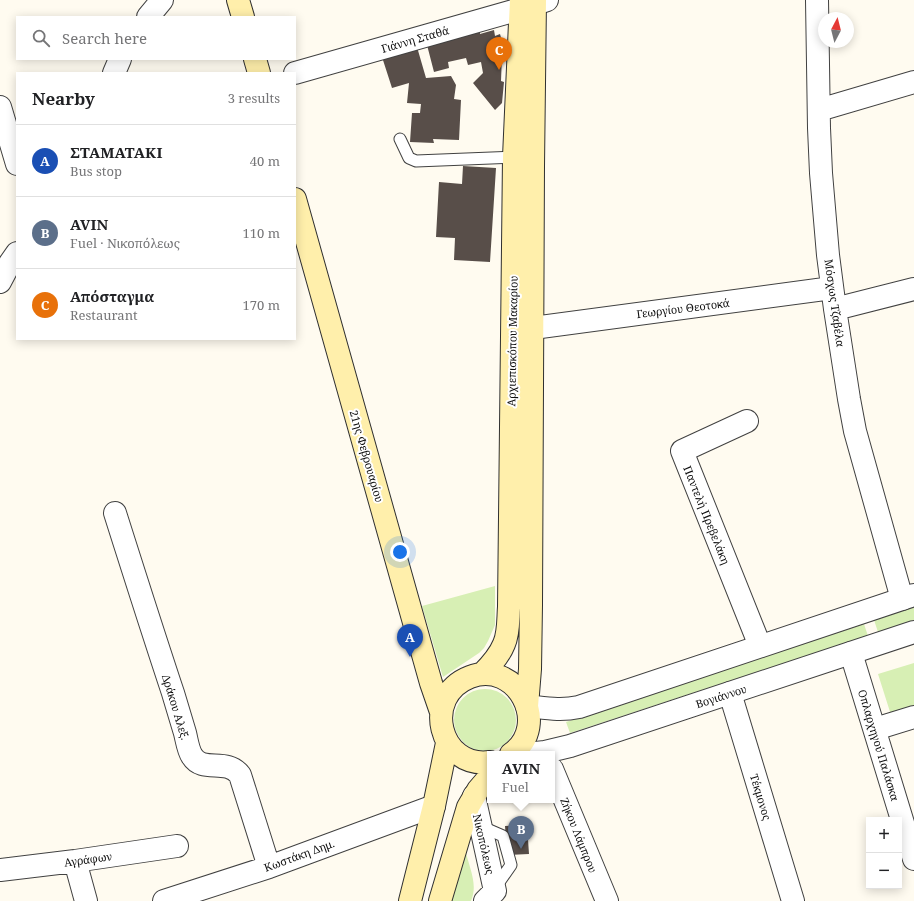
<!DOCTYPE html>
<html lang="en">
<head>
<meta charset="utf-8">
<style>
  :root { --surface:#fff; --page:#f6f6f6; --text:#202124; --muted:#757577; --line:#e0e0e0; --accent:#cf162e }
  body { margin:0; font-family:"Noto Serif",serif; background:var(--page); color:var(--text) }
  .controls { position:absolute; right:12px; bottom:12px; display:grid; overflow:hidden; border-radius:0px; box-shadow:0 2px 10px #0003 }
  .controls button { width:36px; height:36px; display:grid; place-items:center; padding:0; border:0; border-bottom:1px solid var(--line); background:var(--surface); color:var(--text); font:20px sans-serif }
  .compass { position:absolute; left:818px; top:12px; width:36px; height:36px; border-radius:50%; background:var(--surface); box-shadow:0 2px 10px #0003; rotate:7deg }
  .you { position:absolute; left:400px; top:552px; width:14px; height:14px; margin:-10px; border:3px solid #fff; border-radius:50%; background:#1a73e8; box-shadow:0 0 0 6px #1a73e833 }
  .badge { display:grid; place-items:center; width:26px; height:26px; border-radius:50%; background:var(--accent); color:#fff; font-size:13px; font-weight:700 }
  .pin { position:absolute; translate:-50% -33px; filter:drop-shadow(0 1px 2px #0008) }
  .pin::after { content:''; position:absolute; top:21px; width:14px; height:12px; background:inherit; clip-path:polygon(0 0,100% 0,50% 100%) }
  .popup { position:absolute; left:487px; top:751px; width:68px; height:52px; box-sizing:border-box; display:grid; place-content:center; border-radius:0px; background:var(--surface); filter:drop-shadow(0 1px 3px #0005); font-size:13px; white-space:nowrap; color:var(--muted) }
  .popup b { font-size:15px; color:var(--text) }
  .popup::after { content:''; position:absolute; left:50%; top:100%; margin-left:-8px; border:8px solid transparent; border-top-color:var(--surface) }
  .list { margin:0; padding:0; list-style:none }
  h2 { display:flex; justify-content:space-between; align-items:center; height:52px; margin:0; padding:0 16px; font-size:17px }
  h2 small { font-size:13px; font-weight:400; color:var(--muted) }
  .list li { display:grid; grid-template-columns:26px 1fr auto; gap:12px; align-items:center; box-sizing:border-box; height:72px; padding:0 16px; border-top:1px solid var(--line) }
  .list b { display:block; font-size:15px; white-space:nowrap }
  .list p { margin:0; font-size:13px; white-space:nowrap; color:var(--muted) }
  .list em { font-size:13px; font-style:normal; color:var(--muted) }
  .icon { flex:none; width:22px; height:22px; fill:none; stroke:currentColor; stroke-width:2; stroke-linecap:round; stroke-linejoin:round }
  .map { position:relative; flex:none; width:914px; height:901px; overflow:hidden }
  .search { position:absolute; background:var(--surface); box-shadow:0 2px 10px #0003; left:16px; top:16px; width:280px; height:44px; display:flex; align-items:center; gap:10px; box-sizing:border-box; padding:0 14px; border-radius:0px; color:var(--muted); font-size:15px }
  .panel { position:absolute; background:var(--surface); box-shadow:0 2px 10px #0003; left:16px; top:72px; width:280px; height:268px; border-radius:0px }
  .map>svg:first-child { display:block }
  .green { fill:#d7efb4 }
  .building { fill:#584e49 }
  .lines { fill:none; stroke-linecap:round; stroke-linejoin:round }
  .service-casing { stroke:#414141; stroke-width:13 }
  .minor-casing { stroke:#414141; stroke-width:24 }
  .tertiary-casing { stroke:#414141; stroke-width:24 }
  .secondary-casing { stroke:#303030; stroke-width:24 }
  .service { stroke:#fff; stroke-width:11 }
  .minor { stroke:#fff; stroke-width:22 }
  .tertiary { stroke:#fff; stroke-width:22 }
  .secondary { stroke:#ffefab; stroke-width:22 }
  .labels { text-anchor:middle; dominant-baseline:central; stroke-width:4; stroke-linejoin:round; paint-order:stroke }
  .street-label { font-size:11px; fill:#0e0e0e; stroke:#fff }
</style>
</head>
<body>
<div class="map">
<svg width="914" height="901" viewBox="0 0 914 901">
  <rect width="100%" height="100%" fill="#fffbf0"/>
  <path class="green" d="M495,586V625L488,641L484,648L479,653L443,677L422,606Z
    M914,607V620L878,632L874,620Z
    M864,624L868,636L570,733L566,722Z
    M914,663V708L891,715L878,674Z
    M454 720a31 31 0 1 1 62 0a31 31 0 1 1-62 0Z
    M466,853C470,869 478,885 471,901H451Z"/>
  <path class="building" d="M494,30L495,36L500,34L506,55L502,56L501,81L504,82L502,103L495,110L473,83L483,73L481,62L468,65L466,58L448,62L449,68L434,72L427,45L480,32V34Z
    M417,47L426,78L451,76L456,85L454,99L461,100L459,140L433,139L434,143L410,142L412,113H420L421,104L407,103L409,83L392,88L382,57Z
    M463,166L496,168L490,262L454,260L455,238L436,237L439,182L462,184Z
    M527,825L529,854L507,855L505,826Z"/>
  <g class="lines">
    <g class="service-casing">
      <path id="service" d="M400,139L409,158L416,161L514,157
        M480,826L503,836L511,865L495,888"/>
    </g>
    <g class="minor-casing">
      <path id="minor" d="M817,0L819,128L821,173L828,255L835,309L849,399L855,431L902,599
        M148,17L162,0
        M114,73L120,59
        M295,73L520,9L547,0
        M0,107L17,164
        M819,110L914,82
        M0,282L10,263L17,253
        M835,309L914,289
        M533,328L832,288
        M747,421L682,451L760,646
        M115,513C134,573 153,633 173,693C177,706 181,720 185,733C187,741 188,750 192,756C203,774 226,757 240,775L269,867
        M851,653L914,859
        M730,693L793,901
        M875,729L914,717
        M552,769L607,901
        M474,796L495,891L485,901
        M75,861L86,901
        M0,870L75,861L177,846
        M164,901L269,867L434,806"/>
    </g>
    <g class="tertiary-casing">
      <path id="tertiary" d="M527,706C546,708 560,711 579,707L914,595
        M526,754L545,752L570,746L914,632"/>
    </g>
    <g class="secondary-casing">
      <path id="secondary" d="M238,0L243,17
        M255,59L259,73
        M295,199L431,683L441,712
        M482,674C489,667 500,654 504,644C509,633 508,619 509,607L514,157L521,0
        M527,706L530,669L531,605L533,166L535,0
        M490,762C439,769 421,696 470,677C516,659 552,725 511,754
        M410,901L434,806L447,743
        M440,901L468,807L478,790L490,776"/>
    </g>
    <use href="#service" class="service"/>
    <use href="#minor" class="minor"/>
    <use href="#tertiary" class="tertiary"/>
    <use href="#secondary" class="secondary"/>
  </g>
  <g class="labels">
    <g class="street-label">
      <text transform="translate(415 39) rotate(-16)">Γιάννη Σταθά</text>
      <text transform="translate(835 303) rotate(82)">Μόσχως Τζαβέλα</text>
      <text transform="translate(683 308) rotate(-7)">Γεωργίου Θεοτοκά</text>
      <text transform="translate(512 341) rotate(-89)">Αρχιεπισκόπου Μακαρίου</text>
      <text transform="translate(367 456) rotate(74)">21ης Φεβρουαρίου</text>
      <text transform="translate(707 515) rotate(68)">Παντελή Πρεβελάκη</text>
      <text transform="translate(721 696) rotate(-18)">Βογιάννου</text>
      <text transform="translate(176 707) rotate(73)">Δράκου Αλεξ.</text>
      <text transform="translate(879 745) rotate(73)">Οπλαρχηγού Παλάσκα</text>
      <text transform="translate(761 797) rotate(73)">Τέκμονος</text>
      <text transform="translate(579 835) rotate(68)">Ζήκου Λάμπρου</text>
      <text transform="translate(484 844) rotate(77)">Νικοπόλεως</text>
      <text transform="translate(299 855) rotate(-20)">Κωστάκη Δημ.</text>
      <text transform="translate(88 859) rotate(-8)">Αγράφων</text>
    </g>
  </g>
</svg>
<div class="controls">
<button>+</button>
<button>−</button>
</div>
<svg class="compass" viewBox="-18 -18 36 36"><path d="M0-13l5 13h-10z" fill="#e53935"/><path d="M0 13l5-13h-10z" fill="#757577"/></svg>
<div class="you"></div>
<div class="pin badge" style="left:410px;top:657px;background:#1a4fb4">A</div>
<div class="pin badge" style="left:521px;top:849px;background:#5c6f8a">B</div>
<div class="popup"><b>AVIN</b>Fuel</div>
<div class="pin badge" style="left:499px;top:70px;background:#e8710a">C</div>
<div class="search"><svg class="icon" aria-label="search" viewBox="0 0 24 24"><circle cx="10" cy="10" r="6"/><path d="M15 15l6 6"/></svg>Search here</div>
<section class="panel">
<h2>Nearby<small>3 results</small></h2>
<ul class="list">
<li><span class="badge" style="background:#1a4fb4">A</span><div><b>ΣΤΑΜΑΤΑΚΙ</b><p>Bus stop</p></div><em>40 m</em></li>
<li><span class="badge" style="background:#5c6f8a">B</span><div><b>AVIN</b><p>Fuel · Νικοπόλεως</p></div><em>110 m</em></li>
<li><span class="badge" style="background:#e8710a">C</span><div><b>Απόσταγμα</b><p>Restaurant</p></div><em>170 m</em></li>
</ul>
</section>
</div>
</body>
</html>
